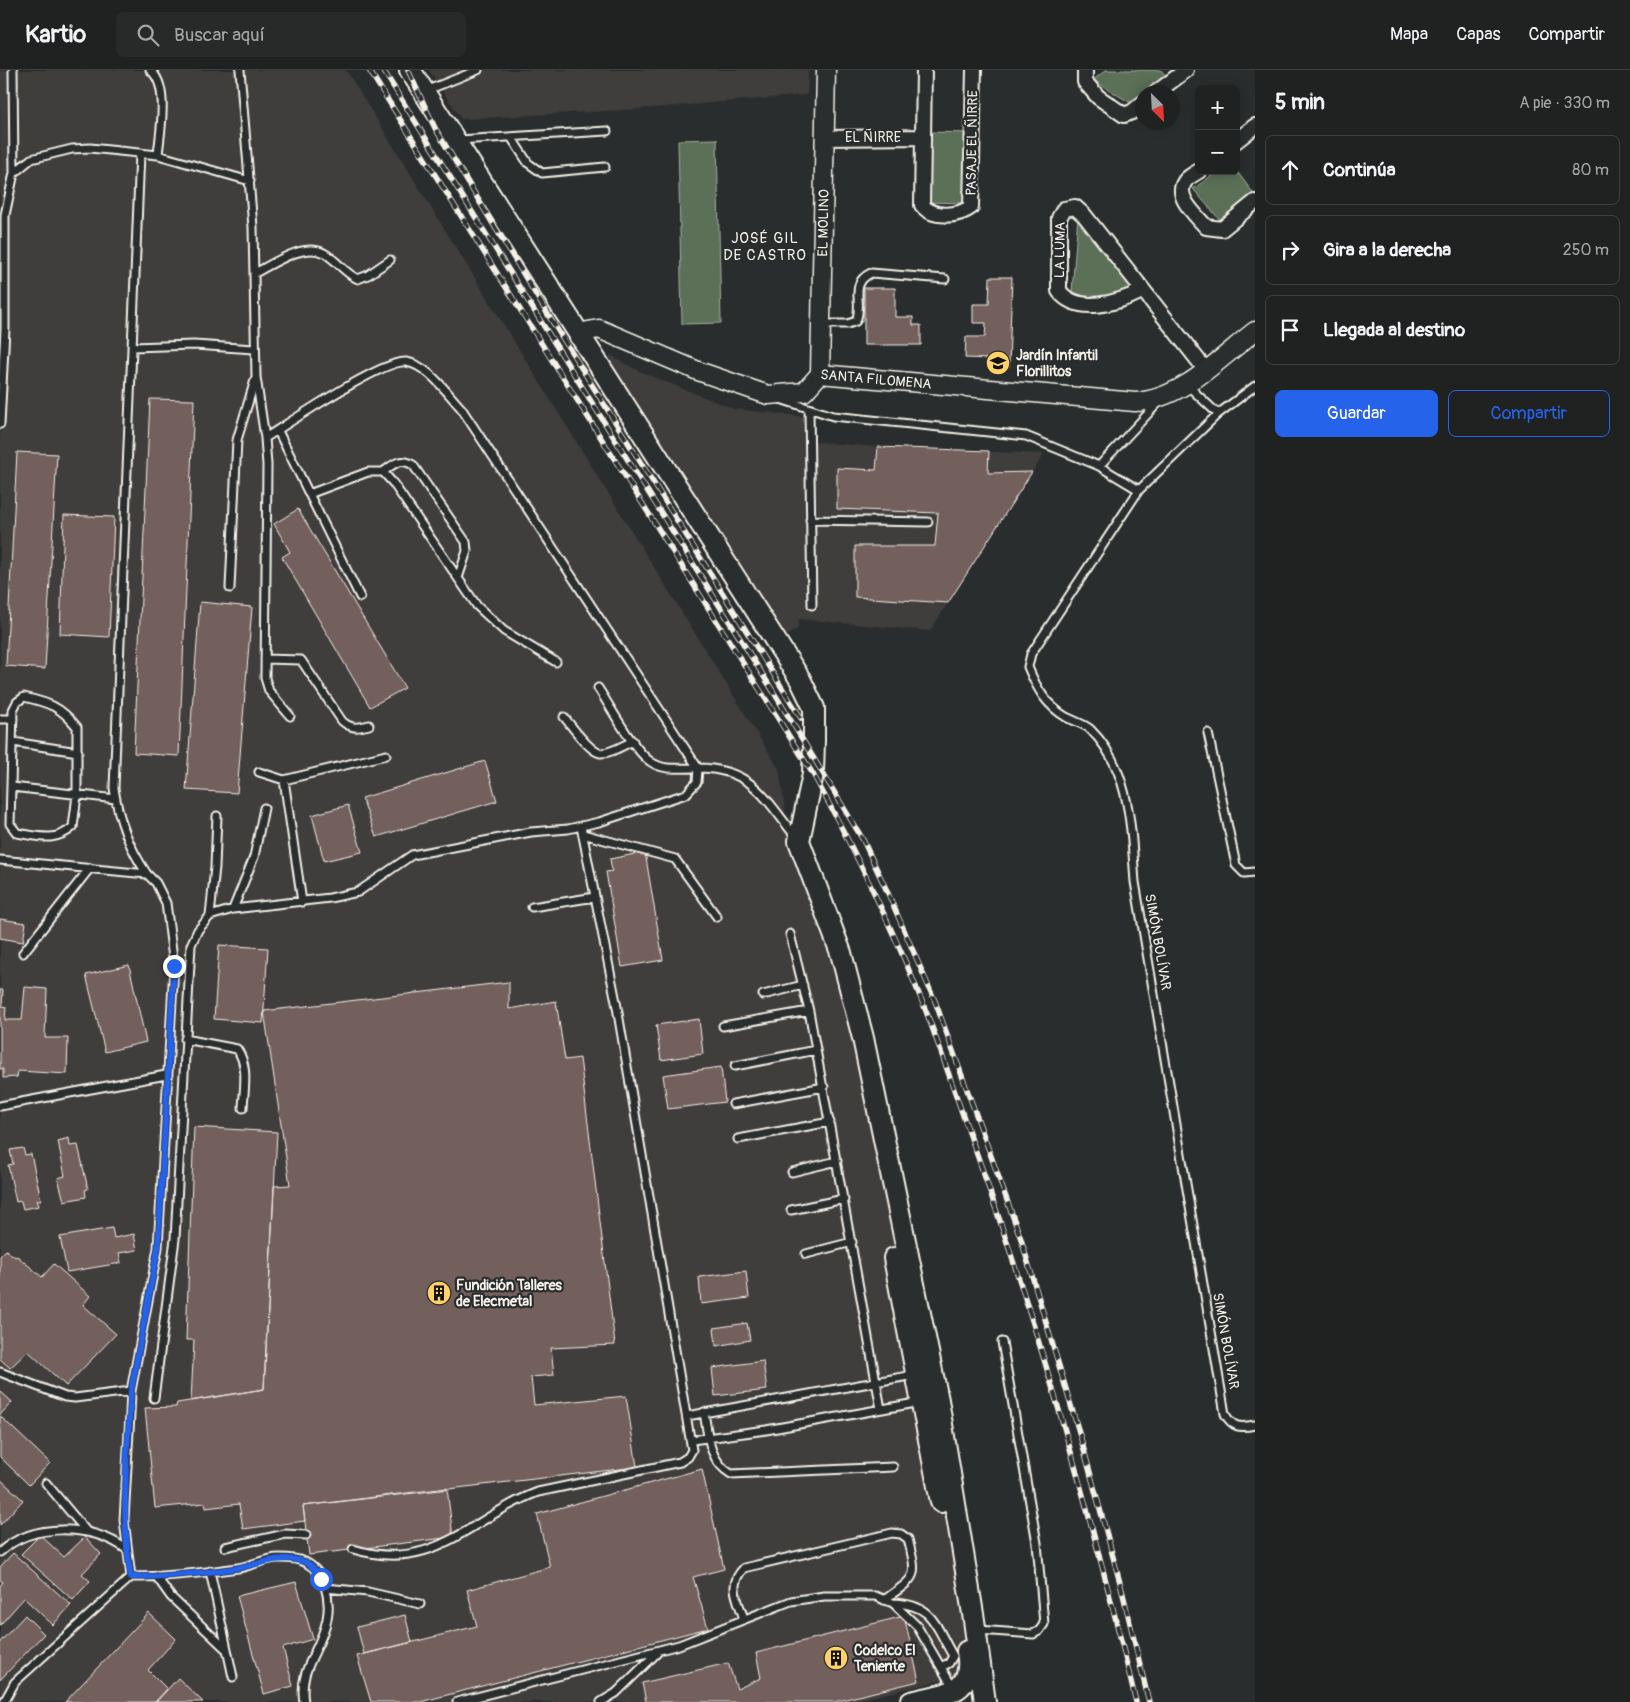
<!DOCTYPE html>
<html lang="es">
<head>
<meta charset="utf-8">
<style>
  :root { --surface:#202222; --page:#282a2a; --text:#f1f3f6; --muted:#a2a4a5; --line:#3d3f40; --accent:#2563eb }
  body { margin:0; font-family:Pangolin,sans-serif; background:var(--page); color:var(--text) }
  .controls { position:absolute; right:15px; top:15px; display:grid; overflow:hidden; border-radius:8px; box-shadow:0 2px 12px #0003 }
  .controls button { width:45px; height:45px; display:grid; place-items:center; padding:0; border:0; border-bottom:1px solid var(--line); background:var(--surface); color:var(--text); font:25px sans-serif }
  .compass { position:absolute; left:1135px; top:15px; width:45px; height:45px; border-radius:50%; background:var(--surface); box-shadow:0 2px 12px #0003; rotate:156deg }
  .stop { position:absolute; width:15px; height:15px; margin:-11px; border:4px solid #2563eb; border-radius:50%; background:#fff }
  .stop.end { background:#2563eb; border-color:#fff; box-shadow:0 1px 5px #0008 }
  .list { margin:0; padding:0; list-style:none }
  h2 { display:flex; justify-content:space-between; align-items:center; height:65px; margin:0; padding:0 20px; font-size:21px }
  h2 small { font-size:16px; font-weight:400; color:var(--muted) }
  .list li { display:grid; grid-template-columns:32px 1fr auto; gap:15px; align-items:center; box-sizing:border-box; height:70px; margin:0 10px 10px; padding:0 10px; border:1px solid var(--line); border-radius:8px }
  .list b { display:block; font-size:19px; white-space:nowrap }
  .list em { font-size:16px; font-style:normal; color:var(--muted) }
  .actions { display:flex; gap:10px; padding:15px 20px }
  .actions a { flex:1; padding:11px 0; border:1px solid var(--accent); border-radius:8px; text-align:center; font-size:18px; color:var(--accent) }
  .actions .main { background:var(--accent); color:#fff }
  .icon { flex:none; width:28px; height:28px; fill:none; stroke:currentColor; stroke-width:2; stroke-linecap:round; stroke-linejoin:round }
  .map { position:relative; flex:none; width:1255px; height:1632px; overflow:hidden }
  header { display:flex; align-items:center; gap:30px; box-sizing:border-box; height:70px; padding:0 25px; background:var(--surface); border-bottom:1px solid var(--line) }
  header strong { font-size:24px }
  nav { display:flex; gap:28px; margin-inline-start:auto; font-size:18px }
  .search { width:350px; height:45px; background:var(--page); display:flex; align-items:center; gap:12px; box-sizing:border-box; padding:0 18px; border-radius:8px; color:var(--muted); font-size:19px }
  main { display:flex }
  aside { flex:1; background:var(--surface) }
  .map>svg:first-child { display:block }
  .built { fill:#403c3c }
  .green { fill:#5b6f59; stroke:#a8b0a0 }
  .building { fill:#73605d; stroke:#f4f1e8 }
  .lines { fill:none; stroke-linecap:round; stroke-linejoin:round }
  .service-casing { stroke:#f4f1e8; stroke-width:11 }
  .minor-casing { stroke:#f4f1e8; stroke-width:18 }
  .tertiary-casing { stroke:#f4f1e8; stroke-width:21 }
  .secondary-casing { stroke:#f4f1e8; stroke-width:24 }
  .service { stroke:#2a2d2e; stroke-width:7 }
  .minor { stroke:#2a2d2e; stroke-width:14 }
  .tertiary { stroke:#2a2d2e; stroke-width:18 }
  .secondary { stroke:#2a2d2e; stroke-width:20 }
  .rail-casing { stroke:#f4f1e8; stroke-width:5.5 }
  .rail { stroke:#2a2d2e; stroke-width:4; stroke-dasharray:11; stroke-linecap:butt }
  .route { stroke:#2563eb; stroke-width:6 }
  .labels { text-anchor:middle; dominant-baseline:central; stroke-width:4.5; stroke-linejoin:round; paint-order:stroke }
  .street-label { font-size:14px; fill:#f4f1e8; stroke:#2a2d2e }
  .poi-label { font-size:14px; font-weight:bold; fill:#f4f1e8; stroke:#2a2d2e; text-anchor:start }
  .neighbourhood-label { font-size:15px; letter-spacing:1px; fill:#f4f1e8; stroke:#2a2d2e }
</style>
</head>
<body>
<header>
<strong>Kartio</strong>
<div class="search"><svg class="icon" aria-label="search" viewBox="0 0 24 24"><circle cx="10" cy="10" r="6"/><path d="M15 15l6 6"/></svg>Buscar aquí</div>
<nav><a>Mapa</a><a>Capas</a><a>Compartir</a></nav>
</header>
<main>
<div class="map">
<svg width="1255" height="1632" viewBox="0 0 1255 1632">
  <rect width="100%" height="100%" fill="#2a2d2e"/>
  <filter id="ink" filterUnits="userSpaceOnUse"><feTurbulence type="fractalNoise" baseFrequency=".02" numOctaves="2"/><feDisplacementMap in="SourceGraphic" scale="10" xChannelSelector="R" yChannelSelector="G"/><feConvolveMatrix kernelMatrix="1 2 1 2 8 2 1 2 1" color-interpolation-filters="sRGB"/></filter>
  <g filter="url(#ink)">
    <path class="built" d="M0,0H346L779,699L791,781L847,936L977,1602L851,1632H0Z
      M429,0H808L807,25L639,39L461,49Z
      M612,285L618,290L641,302L734,339L799,346L803,348L804,371L878,377L1044,384L930,561L799,549L798,558L781,570L604,290Z"/>
    <path class="green" d="M1106,0H1161L1166,6L1129,32L1093,10Z
      M929,62L968,63L966,133L926,132Z
      M717,69L721,253L682,254L678,70Z
      M1236,100L1253,123L1220,150L1193,119L1218,101Z
      M1078,146L1131,217C1112,236 1094,231 1072,221Z"/>
    <path class="building" d="M990,207H1012L1009,297H991V289L965,288L966,267H985L986,253H973V234H989Z
      M864,218H895V247H913V255H921V275H864Z
      M150,329L194,330L179,686L134,683Z
      M878,377L989,381L988,403L1032,402L948,533L855,527V476H935L938,443L837,439V398L876,400Z
      M17,382L57,384L45,599L6,596Z
      M298,439L405,618L370,637L282,487L290,482L274,454Z
      M64,445L114,447L109,567L60,564Z
      M200,532L252,537L237,723L186,720Z
      M485,691L497,731L376,767L362,728Z
      M348,735L362,782L324,791L312,745Z
      M645,782L663,890L622,897L606,802L612,801L610,789Z
      M0,849L26,853L23,872L0,868Z
      M219,875L268,878L263,953L214,949Z
      M129,895L146,972L105,982L86,905Z
      M509,912V939L556,931L565,990L580,988L615,1275L551,1278L554,1305L531,1307L534,1335L626,1326L637,1397L303,1436L305,1451L243,1459L239,1434L206,1438L205,1433L155,1438L145,1338L176,1337L177,1333L264,1319L274,1116L290,1115L264,941Z
      M25,917L47,919L45,968H68L67,1004L18,1001L17,1007L3,1008V999H0V920H3L2,936L6,937L5,950H22Z
      M699,949L703,984L661,990L656,955Z
      M721,997L725,1032L668,1039L663,1005Z
      M194,1057L277,1062L264,1319L191,1331L194,1270H186Z
      M69,1068L70,1076L78,1075L88,1119L85,1120L86,1127L64,1131L58,1108L65,1106L58,1071Z
      M23,1078L25,1085L31,1084L41,1130H37L39,1136L23,1139L21,1131L16,1132L8,1095L13,1094L10,1080Z
      M112,1158L114,1168L134,1164L137,1180L119,1183L121,1193L67,1202L60,1167Z
      M6,1180L15,1187L17,1186L42,1207L54,1194L90,1226L83,1235L116,1264L66,1316L28,1281L10,1298L0,1289V1186Z
      M746,1201L749,1228L701,1234L699,1207Z
      M747,1253L750,1270L716,1276L714,1258Z
      M763,1291L767,1320L715,1326L712,1298Z
      M0,1321L12,1332L0,1345Z
      M0,1346L50,1393L29,1415L0,1387Z
      M702,1399L724,1499L693,1507L708,1558L420,1632H371L357,1586L477,1556L467,1520L550,1497L537,1444Z
      M0,1409L23,1430L0,1455Z
      M447,1418L453,1467L309,1485L303,1436Z
      M40,1465L64,1487L85,1467L101,1484L82,1504L90,1511L73,1530L21,1484Z
      M13,1483L71,1535L53,1555L24,1528L0,1555V1516L3,1512L0,1510V1497Z
      M296,1512L313,1569L283,1578L293,1616L264,1624L237,1526Z
      M149,1543L176,1569L148,1600L167,1619L155,1632H65Z
      M25,1545L44,1564L0,1610V1572Z
      M405,1545L412,1572L364,1584L357,1557Z
      M904,1546L919,1611L834,1632H646L642,1613L728,1593L737,1619L761,1608L756,1583Z
      M178,1608L203,1632H156Z"/>
    <g class="lines">
      <g class="service-casing">
        <path id="service" d="M13,0L14,103
          M150,0C170,15 160,62 158,85
          M240,0L253,157L256,307L265,368L267,395L265,608L269,621L290,646
          M425,21L478,0
          M511,67L528,93L542,103L605,97
          M458,70L607,61
          M140,83L114,718C118,748 130,779 147,804
          M255,203C273,194 303,172 324,183C337,190 344,203 358,209L368,205L390,190
          M821,254H848L856,251C864,233 848,214 871,203L945,209
          M132,277L194,275L254,279
          M1186,314L1218,344
          M1255,316L1218,344L1139,420L1031,584L1028,597C1037,619 1046,635 1066,647C1074,651 1084,654 1090,659C1131,699 1131,759 1135,812L1225,1344C1233,1358 1240,1358 1255,1355
          M780,329L833,346L1026,366L1099,396L1139,420
          M809,339L812,535
          M0,354L5,259V145L14,103L31,89L72,79L90,78L158,85L250,111
          M278,361L360,527
          M1099,396L1159,332
          M383,402C394,394 400,387 413,395L466,472L467,481L458,508
          M309,424L368,402H383L393,413L477,536L504,561L556,592
          M810,450L928,452
          M230,518L237,370L255,310
          M265,589L301,590L342,651C351,659 357,658 369,655
          M598,618C610,636 634,681 651,692C666,702 681,697 699,698C753,699 765,729 796,767
          M24,627C49,633 60,636 77,657V725L73,757C55,773 38,766 17,763L10,754L13,640L17,632Z
          M564,647C571,655 589,681 600,683C610,684 624,675 633,671
          M0,649H13
          M1208,663L1236,795L1244,803L1255,802
          M13,672L78,682
          M259,702L284,710L386,685
          M284,710L302,832
          M12,717L116,729
          M583,764L675,789L717,847
          M0,790L147,804L156,813L166,833L174,896L158,1178L131,1321L130,1344L124,1450L131,1507C167,1507 202,1503 238,1498C251,1496 265,1488 279,1488C286,1488 299,1489 305,1492C325,1502 331,1529 327,1549C321,1581 298,1598 304,1632
          M532,837L595,827
          M233,839L254,787L264,738
          M210,846L215,797L217,746
          M790,864L809,941L881,1339
          M23,883L90,798
          M763,925L803,915
          M723,956L809,941
          M185,969L237,979C249,996 244,1018 243,1038
          M735,996L816,980
          M733,1034L824,1017
          M0,1036L166,1005
          M738,1069L830,1052
          M792,1102L837,1091
          M791,1140L844,1129
          M806,1184L852,1172
          M0,1302L65,1327L75,1328L131,1321
          M154,1328L175,1169L191,875L198,860L210,846L233,839L330,828L358,822L412,785L531,762L568,759L599,752L686,724L697,712L698,698L461,338C447,323 428,295 406,292C383,289 289,353 265,368
          M704,1342C708,1366 709,1391 731,1404L893,1397
          M687,1346L914,1305
          M692,1370L766,1360L921,1332
          M46,1413L87,1462
          M225,1477L285,1464L306,1465
          M353,1479C436,1504 469,1448 538,1422L680,1392L688,1387L692,1380L617,937L581,756
          M0,1482C33,1452 91,1454 126,1479
          M210,1501L233,1607
          M156,1506L171,1527L227,1580
          M325,1518L368,1522L420,1534
          M893,1533C934,1534 935,1556 953,1586L949,1593L941,1597
          M744,1549C738,1529 727,1515 744,1498L892,1463L901,1464L908,1469C918,1509 917,1506 884,1530
          M978,1560L1033,1564L1039,1561L1044,1554L1037,1473L1002,1272
          M4,1632L15,1612L131,1507
          M457,1632L679,1575L791,1531L824,1526H875L893,1533L917,1556L949,1611
          M601,1632L616,1623L660,1580"/>
      </g>
      <g class="minor-casing">
        <path id="minor" d="M924,0L922,135C932,148 958,147 971,137L974,0
          M1085,0V12L1098,27L1124,45L1132,42L1142,34
          M1157,22L1186,0
          M824,68L922,67
          M1236,71L1255,56
          M1199,101C1194,104 1186,108 1184,113C1175,128 1198,147 1206,157L1222,159L1255,132
          M1142,221C1120,232 1078,246 1059,221V148L1064,139L1075,137L1085,146L1205,299"/>
      </g>
      <g class="tertiary-casing">
        <g id="tertiary">
          <path id="s1" d="M579,267L588,261L599,259L698,301L768,325L804,322L820,304L1135,332C1181,330 1220,288 1255,261"/>
          <path id="s2" d="M820,304L826,0"/>
        </g>
      </g>
      <g class="secondary-casing">
        <path id="secondary" d="M410,0L800,609L814,638V670L813,704L799,771L841,883L863,968L938,1330L974,1550L985,1632
          M894,1188L941,1432
          M911,1632C945,1623 975,1626 967,1581"/>
      </g>
      <use href="#service" class="service"/>
      <use href="#minor" class="minor"/>
      <use href="#tertiary" class="tertiary"/>
      <use href="#secondary" class="secondary"/>
      <g class="rail-casing">
        <path id="rail" d="M369,0L813,704C854,779 892,857 924,936C942,982 957,1030 974,1076C1039,1258 1091,1444 1136,1632
          M383,0L773,621L862,768L887,821L935,931L1021,1169L1081,1369L1122,1520L1149,1632
          M408,0L435,58L550,248L801,648"/>
      </g>
      <use href="#rail" class="rail"/>
    </g>
  </g>
  <g class="lines" filter="url(#ink)">
    <path class="route" d="M174,896L158,1178L131,1321C127,1383 120,1446 131,1507C167,1507 203,1503 238,1498C261,1494 279,1485 302,1491C311,1493 317,1502 321,1509"/>
  </g>
  <defs>
    <g id="school-disc" transform="scale(1.25)"><circle r="9.5" fill="#ffd166" stroke="#2a2d2e"/><path d="M0-5L7-2L0 1L-7-2ZM-4 1L0 2.5L4 1V4Q0 6-4 4Z" fill="#111"/></g>
    <g id="building-disc" transform="scale(1.25)"><circle r="9.5" fill="#ffd166" stroke="#2a2d2e"/><path d="M-4-6H4V6H1V3H-1V6H-4ZM-2.5-4.3h1.7v1.8h-1.7ZM.8-4.3h1.7v1.8H.8ZM-2.5-1h1.7V.8h-1.7ZM.8-1h1.7V.8H.8Z" fill="#111"/></g>
  </defs>
  <g fill-rule="evenodd">
    <use href="#school-disc" x="998" y="293"/>
    <use href="#building-disc" x="439" y="1223"/>
    <use href="#building-disc" x="836" y="1588"/>
  </g>
  <g class="labels">
    <g class="street-label">
      <text x="873" y="67">EL ÑIRRE</text>
      <text transform="translate(972 73) rotate(-89)">PASAJE EL ÑIRRE</text>
      <text stroke="none"><textPath href="#s2" startOffset="151">EL MOLINO</textPath></text>
      <text transform="translate(1060 180) rotate(-89)">LA LUMA</text>
      <text stroke="none"><textPath href="#s1" startOffset="320">SANTA FILOMENA</textPath></text>
      <text transform="translate(1158 872) rotate(80)">SIMÓN BOLÍVAR</text>
      <text transform="translate(1226 1271) rotate(80)">SIMÓN BOLÍVAR</text>
    </g>
    <g class="poi-label">
      <text x="1016" y="285">Jardín Infantil<tspan x="1016" dy="16">Florillitos</tspan></text>
      <text x="456" y="1215">Fundición Talleres<tspan x="456" dy="16">de Elecmetal</tspan></text>
      <text x="854" y="1580">Codelco El<tspan x="854" dy="16">Teniente</tspan></text>
    </g>
    <g class="neighbourhood-label">
      <text x="765" y="168">JOSÉ GIL<tspan x="765" dy="17">DE CASTRO</tspan></text>
    </g>
  </g>
</svg>
<div class="controls">
<button>+</button>
<button>−</button>
</div>
<svg class="compass" viewBox="-18 -18 36 36"><path d="M0-13l5 13h-10z" fill="#e53935"/><path d="M0 13l5-13h-10z" fill="#a2a4a5"/></svg>
<div class="stop" style="left:321px;top:1509px"></div>
<div class="stop end" style="left:174px;top:896px"></div>
</div>
<aside>
<h2>5 min<small>A pie · 330 m</small></h2>
<ul class="list">
<li><svg class="icon" aria-label="ahead" viewBox="0 0 24 24"><path d="M12 20V5M6 11l6-6 6 6"/></svg><div><b>Continúa</b></div><em>80 m</em></li>
<li><svg class="icon" aria-label="right" viewBox="0 0 24 24"><path d="M7 20v-9h11M14 6l5 5-5 5"/></svg><div><b>Gira a la derecha</b></div><em>250 m</em></li>
<li><svg class="icon" aria-label="arrive" viewBox="0 0 24 24"><path d="M6 21V4h12l-3 4 3 4H6"/></svg><div><b>Llegada al destino</b></div></li>
</ul>
<div class="actions"><a class="main">Guardar</a><a>Compartir</a></div>
</aside>
</main>
</body>
</html>
